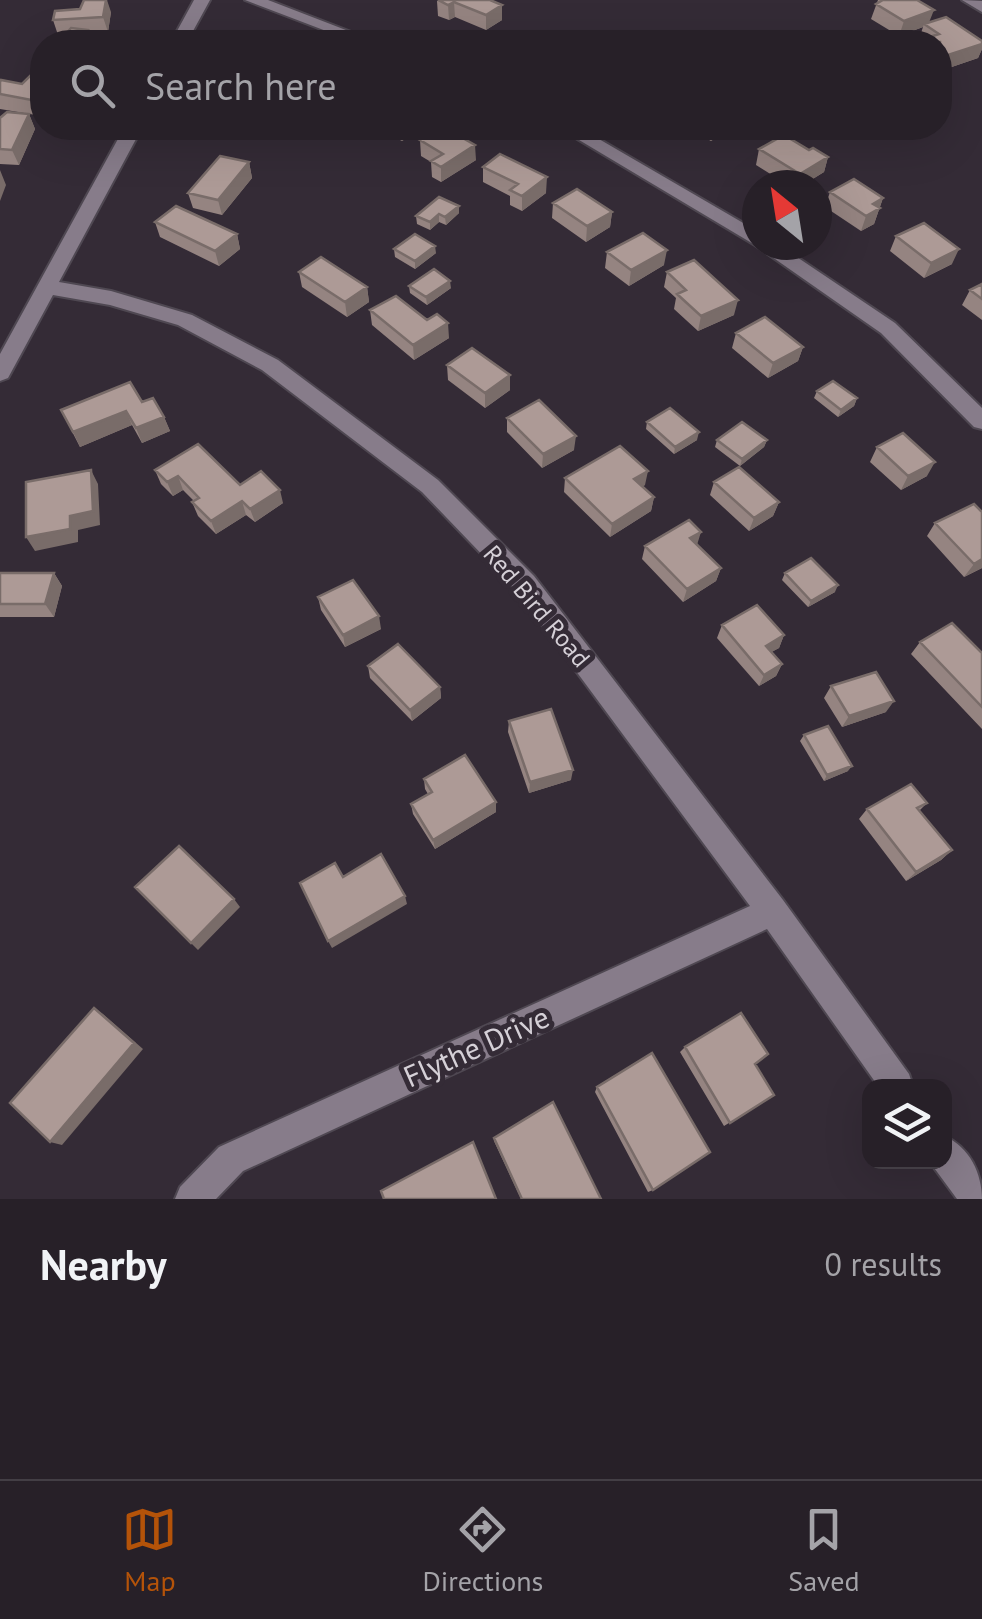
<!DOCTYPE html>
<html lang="en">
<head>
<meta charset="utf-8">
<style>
  :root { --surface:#272028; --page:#2f2830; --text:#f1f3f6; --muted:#a4a3a8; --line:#433e45; --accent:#b45309 }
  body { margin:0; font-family:"PT Sans",sans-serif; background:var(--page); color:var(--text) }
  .controls { position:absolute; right:30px; bottom:30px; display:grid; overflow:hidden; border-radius:20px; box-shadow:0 10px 40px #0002 }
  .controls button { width:90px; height:90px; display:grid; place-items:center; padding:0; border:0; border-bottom:2px solid var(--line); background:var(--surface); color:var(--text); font:50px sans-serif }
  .compass { position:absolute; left:742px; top:170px; width:90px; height:90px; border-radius:50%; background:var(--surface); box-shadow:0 10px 40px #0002; rotate:330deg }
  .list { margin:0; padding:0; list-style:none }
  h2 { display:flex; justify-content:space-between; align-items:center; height:130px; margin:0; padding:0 40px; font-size:42px }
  h2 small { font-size:32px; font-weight:400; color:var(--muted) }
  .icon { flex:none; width:55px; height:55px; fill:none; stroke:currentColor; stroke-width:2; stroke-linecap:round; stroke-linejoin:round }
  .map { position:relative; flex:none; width:982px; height:1199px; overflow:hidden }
  .search { position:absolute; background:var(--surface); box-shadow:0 10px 40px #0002; left:30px; right:30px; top:30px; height:110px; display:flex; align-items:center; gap:25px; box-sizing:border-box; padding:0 35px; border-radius:40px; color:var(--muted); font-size:38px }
  .sheet { height:280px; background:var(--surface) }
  nav { display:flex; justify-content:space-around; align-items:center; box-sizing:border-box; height:140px; border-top:2px solid var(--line); background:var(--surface); font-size:28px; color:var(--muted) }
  nav a { display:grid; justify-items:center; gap:5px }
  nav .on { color:var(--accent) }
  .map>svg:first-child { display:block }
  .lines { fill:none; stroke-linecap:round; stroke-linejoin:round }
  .minor-casing { stroke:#4f4852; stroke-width:4 }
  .minor { fill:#877c8a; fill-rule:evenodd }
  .wall { fill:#958481 }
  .shaded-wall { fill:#796c69 }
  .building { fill:#ad9a96; stroke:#796c69; stroke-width:2.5 }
  .labels { text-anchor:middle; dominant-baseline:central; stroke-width:10; stroke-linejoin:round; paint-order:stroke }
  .street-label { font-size:25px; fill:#d5d0d7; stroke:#342b36 }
  .near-street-label { font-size:30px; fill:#d5d0d7; stroke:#342b36 }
</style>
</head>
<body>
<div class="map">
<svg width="982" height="1199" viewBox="0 0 982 1199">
  <rect width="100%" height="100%" fill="#342b36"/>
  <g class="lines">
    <g class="minor-casing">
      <path id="minor" d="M194,0H210L187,42H171Z
        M245,0H268L377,42H355Z
        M962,0L982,1V12Z
        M124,128H142L59,282L111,291L192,315L278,360L438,480L534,576L783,900L909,1074L913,1086H878L767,929L243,1171L216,1199H175L180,1187L219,1147L750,906L516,590L422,492L262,370L178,325L110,305L53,295L8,378L0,381V354Z
        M559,128H580L757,231V245H779L895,323L982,408V429L974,427L881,333L755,245Z
        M944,1136C970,1147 982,1174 982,1199H957L932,1165L931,1162H944Z"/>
    </g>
    <use href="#minor" class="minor"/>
  </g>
  <path class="wall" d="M490,0L502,20L486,30L455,17L449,20L438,16L437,1Z
    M878,0H917L929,22L982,41V49L978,58L940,71V42H922L919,39L923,27L899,36L871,19Z
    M80,9L111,12L108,32L89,33L92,42H59L66,35H58L53,20Z
    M42,71V116L0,109V82L22,84Z
    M29,114L35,129L19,165L0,164V118Z
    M375,128H422L402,141Z
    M686,128H730L729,129L711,141Z
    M420,140L476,160L441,182L432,177L431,162L421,156Z
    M759,149L828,157L824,172L803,185H788L756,165Z
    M249,162L252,178L222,215L193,208L188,193Z
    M483,167L546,193L522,211L510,205V196L483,182Z
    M830,192L883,198L874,224L861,231L825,207Z
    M553,203L612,212L610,227L586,242L552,218Z
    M459,206V213L446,225L439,222L430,230L417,224L416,216Z
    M155,222L237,234L240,249L219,266L160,237Z
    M896,236L952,264L924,278L890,251Z
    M394,249L436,253L415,269L395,257Z
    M607,252L664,265L629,286L605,268Z
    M299,272L367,287L369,302L347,317L302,287Z
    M667,272L734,315L698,331L674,309L676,298L664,287Z
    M982,284V320L962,305L970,290Z
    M409,286L451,288L427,305L410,293Z
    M370,310L449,338L414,360L372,325Z
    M736,333L803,347L798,361L768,378L732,348Z
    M447,365L510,390L485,408L448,380Z
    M817,391L857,398L854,406L838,417L814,398Z
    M142,402L164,417L170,431L142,443L132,425L80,447L61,410Z
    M507,418L574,450L542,468L507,432Z
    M647,422L697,440L674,454L646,429Z
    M717,440H767L764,447L740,466L715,447Z
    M877,447L927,476L901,490L870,462Z
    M155,470L240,485L283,503L255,522L246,515L216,534L198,516L192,502L194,501L183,490L173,496L161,484Z
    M565,478L645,485L642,486L654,497L651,511L610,537L564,492Z
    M714,482L779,502L773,516L749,531L710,495Z
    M935,523L982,568L964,577L927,536Z
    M697,545L721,568L716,581L683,602L642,559L645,546Z
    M0,573H54L62,586L54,617H0Z
    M785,573L835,592L808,607L782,580Z
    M318,597L381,629L345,647L321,610Z
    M722,625L784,635L779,648L771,652L782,664L776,676L759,686L717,638Z
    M920,642L982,653V729L911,654Z
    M368,666L440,687L441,698L412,721L370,678Z
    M831,686L886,712L842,727L824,698Z
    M509,721L571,780L529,793L508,732Z
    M804,735L848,771L824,781L800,741Z
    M424,779L496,802V812L435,849L413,814L411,804L428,794L425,789Z
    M927,803L919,811L952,850L941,860L906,881L859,819L867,809Z
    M685,1047L755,1064L774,1095L724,1126L680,1052Z
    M597,1087L653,1190L648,1192L595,1092Z
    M494,1138L601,1199H521L494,1141Z"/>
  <path class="shaded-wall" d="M106,0H107L111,12L108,32L103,17Z
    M454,2L455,17L449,20L448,5Z
    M502,5V20L486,30V15Z
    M934,10L928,25L924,24L923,27L899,36L904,21Z
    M88,30L92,42H83Z
    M982,44V49L978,58L940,71L945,56Z
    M29,114L35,129L19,165L12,150Z
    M400,128H422L402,141Z
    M714,128H730L729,129L711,141Z
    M475,145L476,160L441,182V167Z
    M828,157L824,172L803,185H797L800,174Z
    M249,162L252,178L222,215L218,200Z
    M0,170L6,185L0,201Z
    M547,177L546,193L522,211V196Z
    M883,198L874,224L861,231L866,216L873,204Z
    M459,206V213L446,225L445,217Z
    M612,212L610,227L586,242L587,226Z
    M439,214V222L430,230V222Z
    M237,234L240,249L219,266L215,251Z
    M435,246L436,253L415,269V261Z
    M959,249L952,264L924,278L931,263Z
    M667,250L664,265L629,286L631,270Z
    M450,281L451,288L427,305L426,297Z
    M367,287L369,302L347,317L345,302Z
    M738,300L734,315L698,331L701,316Z
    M448,323L449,338L414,360L413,345Z
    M803,347L798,361L768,378L773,363Z
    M510,375V390L485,408V393Z
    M857,398L854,406L838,417L841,410Z
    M126,411L132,425L80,447L73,432Z
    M164,417L170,431L142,443L136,428Z
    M699,432L697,440L674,454L675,447Z
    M576,436L574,450L542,468L543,454Z
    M767,440L764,447L740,466L742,459Z
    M935,462L927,476L901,490L908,476Z
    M91,470L98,484L100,525L78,530V542L35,551L26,537L70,516Z
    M648,471L645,485L632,493L634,479Z
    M178,476L183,490L173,496L167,482Z
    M280,490L283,503L255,522L250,509Z
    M654,497L651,511L610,537L612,524Z
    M242,501L246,515L216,534L211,521Z
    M779,502L773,516L749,531L754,518Z
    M701,532L697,545L690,538Z
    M982,559V568L964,577L974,564Z
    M721,568L716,581L683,602L687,589Z
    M54,573L62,586L54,617L45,604Z
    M838,585L835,592L808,607L811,601Z
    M379,616L381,629L345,647L343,635Z
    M784,635L779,648L761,658L766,646Z
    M782,664L776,676L759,686L764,675Z
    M440,687L441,698L412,721L410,710Z
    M894,701L886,712L842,727L849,716Z
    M852,766L848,771L824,781L827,775Z
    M573,770L571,780L529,793L530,782Z
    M496,802V812L435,849L433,840Z
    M952,850L941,860L906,881L916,872Z
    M405,896L407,904L332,948L328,941Z
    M234,899L240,907L198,950L191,943Z
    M94,1008L103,1014L143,1049L62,1145L50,1142Z"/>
  <path class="building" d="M84,0H106L103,17L53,20L55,11L80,9Z
    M438,0H490L502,5L486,15L454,2L448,5Z
    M883,0H917L934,10L904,21L876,4Z
    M946,17L982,41V44L945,56L940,52V42H927L923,39L939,34L924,24Z
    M71,28L88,30L83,42H59Z
    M565,36L585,42H557Z
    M36,70L42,71V102L0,94V82L1,80L22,84Z
    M7,112L29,114L12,150L0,149V118Z
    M441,128H445L475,145L441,167L431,161L443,154L420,140Z
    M784,135L809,150L813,148L828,157L800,174L759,149Z
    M500,154L547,177L522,196L510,190L518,184L483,167Z
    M220,156L249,162L218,200L188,193Z
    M854,179L883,198L873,204L880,208L866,216L830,192Z
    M577,189L612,212L587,226L553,203Z
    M439,197L459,206L445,217L439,214L430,222L416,216Z
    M176,206L237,234L215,251L155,222Z
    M924,223L959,249L931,263L896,236Z
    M643,233L667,250L631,270L607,252Z
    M415,234L435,246L415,261L394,249Z
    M321,257L367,287L345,302L299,272Z
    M694,260L738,300L701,316L677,294L686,290L667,272Z
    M434,269L450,281L426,297L409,286Z
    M982,284V299L970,290Z
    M396,296L427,320L437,314L448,323L413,345L370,310Z
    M765,317L803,347L773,363L736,333Z
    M472,348L510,375L485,393L447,365Z
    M833,381L857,398L841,410L817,391Z
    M130,382L142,402L153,398L164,417L136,428L126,411L73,432L61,410Z
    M539,400L576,436L543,454L507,418Z
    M670,408L699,432L675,447L647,422Z
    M742,422L767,440L742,459L717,440Z
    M903,433L935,462L908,476L877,447Z
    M198,444L240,485L261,471L280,490L250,509L242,501L211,521L192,502L199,498L178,476L167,482L155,470Z
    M620,446L648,471L634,479L654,497L612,524L565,478Z
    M739,467L779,502L754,518L714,482Z
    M91,470L93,511L70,516V529L26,537V482Z
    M974,504L982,512V559L974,564L935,523Z
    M689,520L701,532L690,538L721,568L687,589L645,546Z
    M811,558L838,585L811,601L785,573Z
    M0,573H54L45,604H0Z
    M353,580L379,616L343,635L318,597Z
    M757,605L784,635L766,646L782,664L764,675L722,625Z
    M952,623L982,653V707L920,642Z
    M398,644L440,687L410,710L368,666Z
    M876,672L894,701L849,716L831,686Z
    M551,709L573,770L530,782L509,721Z
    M828,726L852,766L827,775L804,735Z
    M465,755L496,802L433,840L411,804L432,792L424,779Z
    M911,784L927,803L917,808L952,850L916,872L867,809Z
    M179,846L234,899L191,943L135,887Z
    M381,854L405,896L328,941L300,883L335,863L343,877Z
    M94,1008L134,1043L50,1142L10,1103Z
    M741,1013L768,1054L755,1064L774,1095L730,1123L685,1047Z
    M652,1053L710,1152L653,1190L597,1087Z
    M553,1102L601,1199H522L494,1138Z
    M473,1142L496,1199H384L381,1191Z"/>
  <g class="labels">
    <g class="street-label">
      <text transform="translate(537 606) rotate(50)">Red Bird Road</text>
    </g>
    <g class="near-street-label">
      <text transform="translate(476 1046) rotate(-24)">Flythe Drive</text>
    </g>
  </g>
</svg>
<div class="controls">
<button><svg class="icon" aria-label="layers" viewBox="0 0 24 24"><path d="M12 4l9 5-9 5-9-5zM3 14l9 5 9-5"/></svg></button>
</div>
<svg class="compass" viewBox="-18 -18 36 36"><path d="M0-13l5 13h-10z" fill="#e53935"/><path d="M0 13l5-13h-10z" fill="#a4a3a8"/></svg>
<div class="search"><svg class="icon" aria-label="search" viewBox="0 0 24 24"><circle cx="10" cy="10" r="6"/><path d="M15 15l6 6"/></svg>Search here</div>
</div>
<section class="sheet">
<h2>Nearby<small>0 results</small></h2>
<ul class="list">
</ul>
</section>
<nav>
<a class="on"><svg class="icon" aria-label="map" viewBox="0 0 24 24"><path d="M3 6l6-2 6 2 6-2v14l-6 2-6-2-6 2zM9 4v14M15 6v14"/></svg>Map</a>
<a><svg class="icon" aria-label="directions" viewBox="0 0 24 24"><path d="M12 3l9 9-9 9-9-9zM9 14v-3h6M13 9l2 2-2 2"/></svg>Directions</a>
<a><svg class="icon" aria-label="saved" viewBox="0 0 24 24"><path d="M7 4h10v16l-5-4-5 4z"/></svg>Saved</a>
</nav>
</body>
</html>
